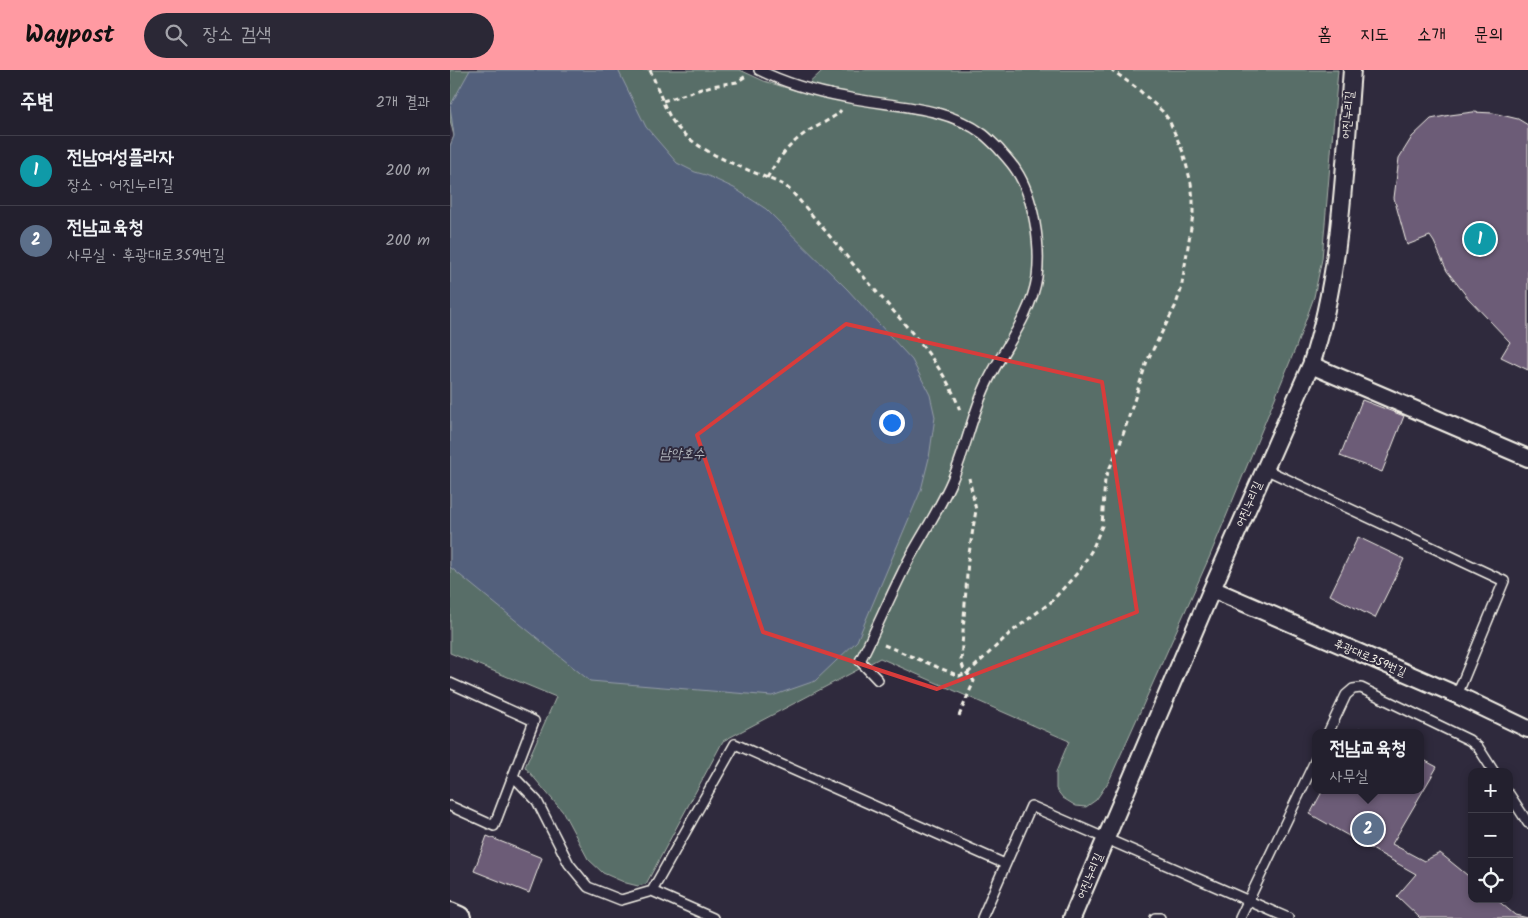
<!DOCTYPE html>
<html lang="ko">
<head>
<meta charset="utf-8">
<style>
  :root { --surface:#23202e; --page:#2b2836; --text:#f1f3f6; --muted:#a3a3aa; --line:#403e4a; --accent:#ff9aa2 }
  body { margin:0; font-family:Kalam,"Poor Story",sans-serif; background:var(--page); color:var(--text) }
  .controls { position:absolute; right:15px; bottom:15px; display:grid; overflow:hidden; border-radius:10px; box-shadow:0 2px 8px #0003 }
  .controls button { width:45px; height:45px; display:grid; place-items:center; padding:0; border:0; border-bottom:1px solid var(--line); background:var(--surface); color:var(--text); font:25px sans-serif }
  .you { position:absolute; left:441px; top:352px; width:18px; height:18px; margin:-12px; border:4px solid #fff; border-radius:50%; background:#1a73e8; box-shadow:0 0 0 8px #1a73e833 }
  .badge { display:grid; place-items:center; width:32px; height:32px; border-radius:50%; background:var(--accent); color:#fff; font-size:16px; font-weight:700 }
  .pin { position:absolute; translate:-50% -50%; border:2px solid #fff; box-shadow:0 1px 5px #0006 }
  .popup { position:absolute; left:862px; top:659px; width:112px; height:65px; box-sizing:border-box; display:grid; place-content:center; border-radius:10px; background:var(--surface); filter:drop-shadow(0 1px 4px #0005); font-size:16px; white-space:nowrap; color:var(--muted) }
  .popup b { font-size:19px; color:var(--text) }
  .popup::after { content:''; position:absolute; left:50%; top:100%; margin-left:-10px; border:10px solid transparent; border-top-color:var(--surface) }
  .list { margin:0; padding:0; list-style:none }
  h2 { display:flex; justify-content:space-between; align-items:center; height:65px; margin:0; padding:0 20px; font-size:21px }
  h2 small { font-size:16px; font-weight:400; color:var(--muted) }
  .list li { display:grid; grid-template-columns:32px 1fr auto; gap:15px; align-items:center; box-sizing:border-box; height:70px; padding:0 20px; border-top:1px solid var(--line) }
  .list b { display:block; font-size:19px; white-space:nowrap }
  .list p { margin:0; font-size:16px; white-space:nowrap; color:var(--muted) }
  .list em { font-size:16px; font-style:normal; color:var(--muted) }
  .icon { flex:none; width:28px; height:28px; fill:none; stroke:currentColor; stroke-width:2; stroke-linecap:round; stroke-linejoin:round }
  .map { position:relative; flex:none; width:1078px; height:848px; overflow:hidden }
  header { display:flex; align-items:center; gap:30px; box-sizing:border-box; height:70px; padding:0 25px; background:var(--accent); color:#111 }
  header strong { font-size:24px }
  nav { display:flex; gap:28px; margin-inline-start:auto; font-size:18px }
  .search { width:350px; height:45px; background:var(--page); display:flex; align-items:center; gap:12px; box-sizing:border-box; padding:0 18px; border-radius:28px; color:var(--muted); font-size:19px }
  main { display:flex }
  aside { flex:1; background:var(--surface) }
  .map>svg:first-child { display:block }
  .green { fill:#596e68; stroke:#a6b0a8 }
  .water { fill:#52617c; stroke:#939ba7 }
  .building { fill:#6c5c77; stroke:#f4f1e8 }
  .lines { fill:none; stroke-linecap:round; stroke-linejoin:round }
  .lane-casing { stroke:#f4f1e8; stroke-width:12 }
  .street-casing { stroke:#f4f1e8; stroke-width:20 }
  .secondary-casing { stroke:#f4f1e8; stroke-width:26 }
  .path { stroke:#f4f1e8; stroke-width:3; stroke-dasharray:5 4; stroke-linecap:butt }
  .lane { stroke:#2f2a3d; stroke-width:9 }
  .street { stroke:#2f2a3d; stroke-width:16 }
  .secondary { stroke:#2f2a3d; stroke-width:22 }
  .marked { fill:none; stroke:#d93c3b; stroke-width:4; stroke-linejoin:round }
  .labels { text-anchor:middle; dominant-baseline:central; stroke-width:4; stroke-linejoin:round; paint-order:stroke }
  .street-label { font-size:12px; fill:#f4f1e8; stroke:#2f2a3d }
  .water-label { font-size:14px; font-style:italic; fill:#b3b7bd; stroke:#2f2a3d }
</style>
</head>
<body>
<header>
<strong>Waypost</strong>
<div class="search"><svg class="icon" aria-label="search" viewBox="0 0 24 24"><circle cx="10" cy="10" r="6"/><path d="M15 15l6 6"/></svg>장소 검색</div>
<nav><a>홈</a><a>지도</a><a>소개</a><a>문의</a></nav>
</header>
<main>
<aside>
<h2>주변<small>2개 결과</small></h2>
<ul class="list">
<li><span class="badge" style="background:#0f9aa8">1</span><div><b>전남여성플라자</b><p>장소 · 어진누리길</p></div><em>200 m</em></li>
<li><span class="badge" style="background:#5c6f8a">2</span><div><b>전남교육청</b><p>사무실 · 후광대로359번길</p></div><em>200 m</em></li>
</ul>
</aside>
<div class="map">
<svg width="1078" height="848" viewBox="0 0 1078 848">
  <rect width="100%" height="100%" fill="#2f2a3d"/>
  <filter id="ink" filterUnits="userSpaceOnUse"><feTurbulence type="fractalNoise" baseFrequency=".02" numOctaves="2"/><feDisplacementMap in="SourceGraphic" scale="10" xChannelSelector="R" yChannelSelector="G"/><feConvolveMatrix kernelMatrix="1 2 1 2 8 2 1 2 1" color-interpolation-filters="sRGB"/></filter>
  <g filter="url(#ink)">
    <path class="green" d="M0,0H290L314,11L350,22L373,0H888L872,189L864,227L846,277L759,488L659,711L646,730L636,737L626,736L613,728L606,719V702L619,671L430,588L273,671L196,814L188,816L176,813L153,803L138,789L113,742L75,697L106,627L0,583V76L4,66L0,50Z"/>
    <path class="water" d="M20,0H168L196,57L227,93L245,102L256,105L284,118L316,139L397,219L462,290L480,325L485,347L479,388L471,420L407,571L365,611L322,626L140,611L0,497V76L4,66L0,36Z"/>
    <path class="building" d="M1023,42L1043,43L1068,49L1078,55V300L1051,287L1060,272L1018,228L997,201L984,172L980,166L957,175L944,128L949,88L962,67L981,49L1000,45Z
      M912,330L954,346L932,402L890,386Z
      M908,467L954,489L925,548L880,525Z
      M909,658L919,663H906Z
      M970,688L987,697L942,774L974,791L990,783L1022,809V829H1046L1065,845L1078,848H970L947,826L966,804L860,744L873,720H970Z
      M37,766L92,788L79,823L24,801Z"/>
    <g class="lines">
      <g class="lane-casing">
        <path id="lane" d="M309,0C335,13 367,22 395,27C441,37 494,35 533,64C538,68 543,73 548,78C554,85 561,92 566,100C584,127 591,176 587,207C581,247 552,280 536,315C522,345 516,378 503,408C491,437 473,463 458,491C441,524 427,558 410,591L428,610
          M815,399L1054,511L1007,625
          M0,613L84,651L63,706L87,731L119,794L138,817L171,830L202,821L285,674L555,794
          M878,663L896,625L903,619L911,618L1019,670L1028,677L1044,702
          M1059,724L1078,753
          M0,736L44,756L63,706
          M202,821L263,848
          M532,848L581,736L838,848
          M705,848H710
          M790,848L866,689"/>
      </g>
      <g class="street-casing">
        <path id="street" d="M861,295L1078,388
          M762,519L1007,625L1078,659
          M622,848L762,519L861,295C892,202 894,97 902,0"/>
      </g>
      <g class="secondary-casing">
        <path id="secondary" d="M0,844L9,848"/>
      </g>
      <path class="path" d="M200,0C208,17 213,37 224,53C248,85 299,99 334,115L341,121C368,151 393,183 420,214C450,250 497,297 510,341
        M213,31L261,16L287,12L296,6
        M317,108C327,89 342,71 360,60C370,55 379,50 388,44L391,40
        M434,575L509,606L519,602L560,563L601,532L629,501L642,480L652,456L655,409L670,374L697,291L725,237L731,220L743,145V129L741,113L733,82L719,50L712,41L689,20L662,0
        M509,646L524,611L514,600L511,591L518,490L526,440L519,408"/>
      <use href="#lane" class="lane"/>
      <use href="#street" class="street"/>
      <use href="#secondary" class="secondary"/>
    </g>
  </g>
  <path class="marked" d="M396,254L652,312L687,542L487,619L313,562L247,365Z"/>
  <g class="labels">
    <g class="street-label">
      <text transform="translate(898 45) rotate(-85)">어진누리길</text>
      <text transform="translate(799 434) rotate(-66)">어진누리길</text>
      <text transform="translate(920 588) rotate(23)">후광대로359번길</text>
      <text transform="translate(640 806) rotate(-67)">어진누리길</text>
    </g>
    <g class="water-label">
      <text x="232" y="384">남악호수</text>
    </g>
  </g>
</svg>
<div class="controls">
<button>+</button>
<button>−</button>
<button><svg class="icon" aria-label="locate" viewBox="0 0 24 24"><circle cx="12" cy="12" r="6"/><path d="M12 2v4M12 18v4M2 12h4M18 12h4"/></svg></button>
</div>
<div class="you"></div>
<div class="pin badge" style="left:1030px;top:169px;background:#0f9aa8">1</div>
<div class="pin badge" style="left:918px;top:759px;background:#5c6f8a">2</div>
<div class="popup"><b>전남교육청</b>사무실</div>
</div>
</main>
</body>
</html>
